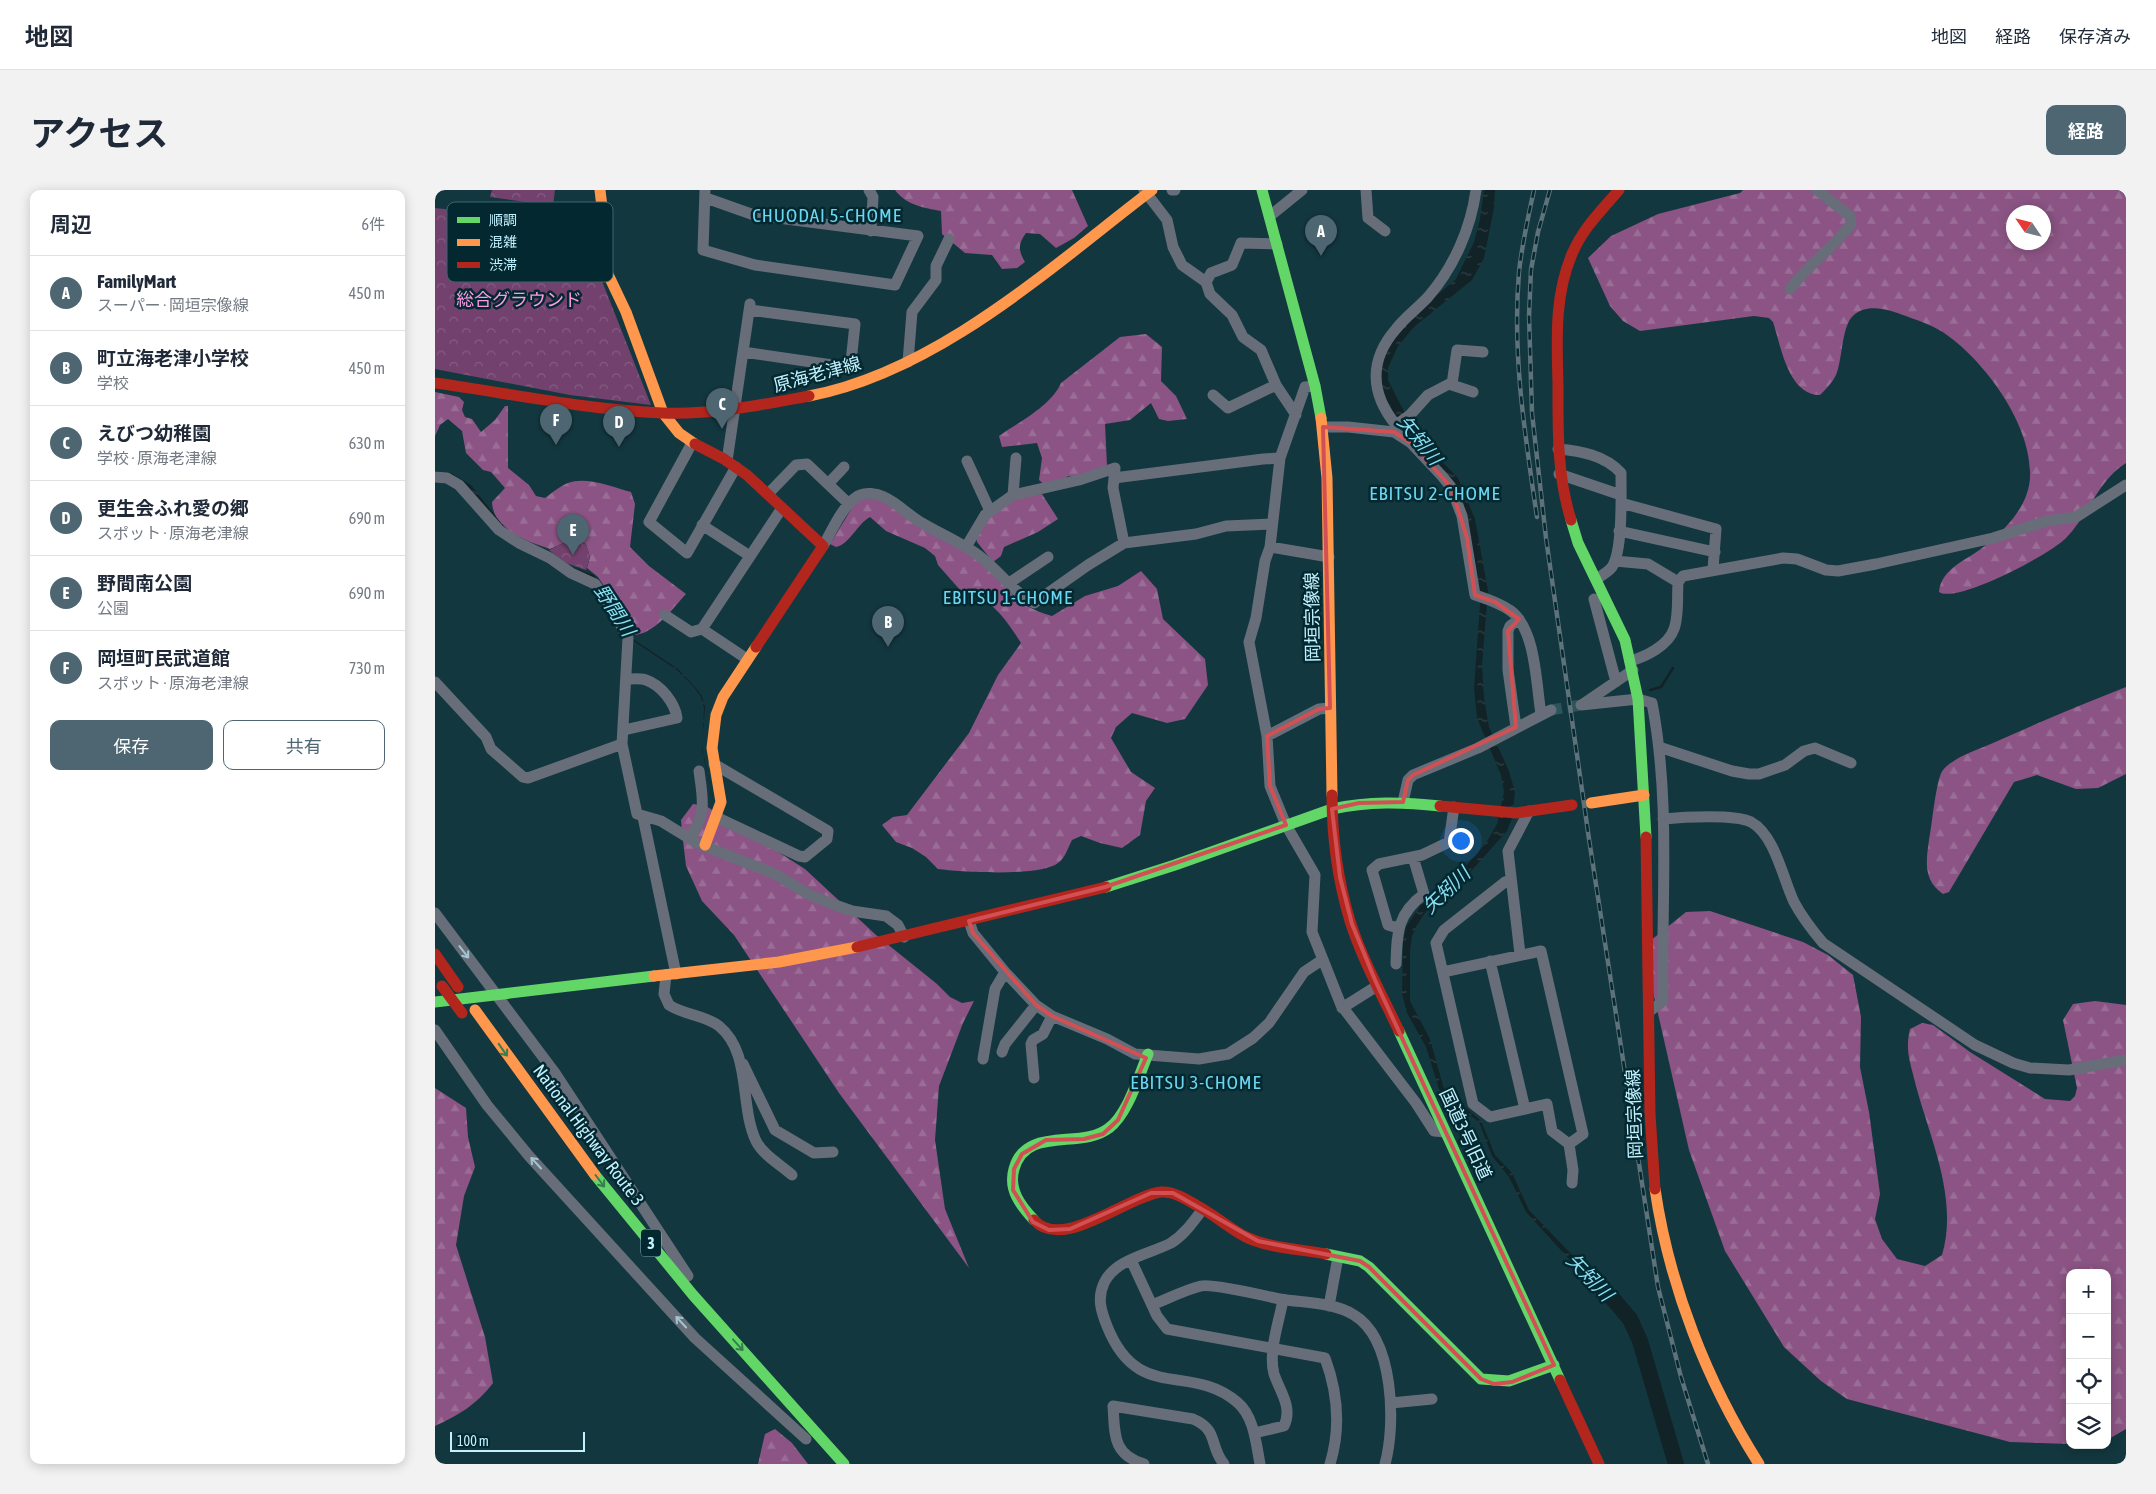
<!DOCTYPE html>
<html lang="ja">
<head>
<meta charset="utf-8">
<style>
  :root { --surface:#fff; --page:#f2f2f3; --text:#1f2937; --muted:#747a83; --line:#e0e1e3; --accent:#4d6672 }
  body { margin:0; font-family:"Asap Condensed","Noto Sans JP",sans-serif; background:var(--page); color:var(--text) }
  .controls { position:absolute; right:15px; bottom:15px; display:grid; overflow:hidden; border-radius:10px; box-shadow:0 2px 12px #0003 }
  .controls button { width:45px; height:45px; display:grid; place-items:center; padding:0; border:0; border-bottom:1px solid var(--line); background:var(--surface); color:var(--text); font:25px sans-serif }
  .compass { position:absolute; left:1571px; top:15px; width:45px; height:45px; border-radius:50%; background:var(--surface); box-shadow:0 2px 12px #0003; rotate:305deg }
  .scale { position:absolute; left:15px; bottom:12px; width:135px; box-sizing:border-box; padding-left:5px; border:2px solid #c2f2ff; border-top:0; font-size:14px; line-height:18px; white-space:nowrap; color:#c2f2ff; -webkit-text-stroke:4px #042830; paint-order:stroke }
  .you { position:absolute; left:1025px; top:650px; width:18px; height:18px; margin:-12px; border:4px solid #fff; border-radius:50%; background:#1a73e8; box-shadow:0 0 0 8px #1a73e833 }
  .badge { display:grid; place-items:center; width:32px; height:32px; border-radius:50%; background:var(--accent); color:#fff; font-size:16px; font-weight:700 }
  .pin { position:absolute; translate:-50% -41px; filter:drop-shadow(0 1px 2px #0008) }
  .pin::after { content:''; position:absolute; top:26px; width:18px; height:15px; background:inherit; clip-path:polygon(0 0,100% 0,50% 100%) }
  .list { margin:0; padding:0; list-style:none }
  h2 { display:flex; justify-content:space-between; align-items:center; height:65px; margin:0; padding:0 20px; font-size:21px }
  h2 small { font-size:16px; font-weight:400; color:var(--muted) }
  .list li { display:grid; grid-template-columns:32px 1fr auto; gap:15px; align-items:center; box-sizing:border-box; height:75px; padding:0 20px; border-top:1px solid var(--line) }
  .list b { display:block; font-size:19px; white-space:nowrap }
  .list p { margin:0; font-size:16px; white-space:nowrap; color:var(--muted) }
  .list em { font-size:16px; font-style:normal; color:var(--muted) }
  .actions { display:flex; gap:10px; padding:15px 20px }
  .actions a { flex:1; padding:11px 0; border:1px solid var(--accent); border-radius:10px; text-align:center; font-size:18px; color:var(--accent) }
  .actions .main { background:var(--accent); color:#fff }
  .icon { flex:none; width:28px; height:28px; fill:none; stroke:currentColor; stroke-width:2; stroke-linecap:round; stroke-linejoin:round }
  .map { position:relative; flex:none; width:1691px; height:1274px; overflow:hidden; border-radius:10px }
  header { display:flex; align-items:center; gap:30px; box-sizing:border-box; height:70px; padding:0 25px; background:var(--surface); border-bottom:1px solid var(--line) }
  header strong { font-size:24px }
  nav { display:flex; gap:28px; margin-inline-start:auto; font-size:18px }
  .intro { display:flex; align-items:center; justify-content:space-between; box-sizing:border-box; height:120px; padding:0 30px }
  h1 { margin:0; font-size:35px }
  .button { padding:12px 22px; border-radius:10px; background:var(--accent); color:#fff; font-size:18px; font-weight:700 }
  main { display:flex; gap:30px; padding:0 30px }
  aside { flex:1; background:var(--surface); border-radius:10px; box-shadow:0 2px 12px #0003 }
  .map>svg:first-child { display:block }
  .forest { fill:url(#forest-firs); fill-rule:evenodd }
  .park { fill:url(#park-crowns) }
  .water { fill:url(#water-ripples) }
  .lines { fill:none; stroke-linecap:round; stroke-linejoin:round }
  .stream { stroke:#112327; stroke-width:2.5 }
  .river { stroke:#112327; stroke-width:16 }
  .street-tunnel { stroke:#2d535b; stroke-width:11; stroke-dasharray:11 5.5; stroke-linecap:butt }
  .street { stroke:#676e7a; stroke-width:11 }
  .fast { stroke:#63d668; stroke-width:11 }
  .slow { stroke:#ff974d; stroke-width:11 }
  .jam { stroke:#b3261e; stroke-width:11 }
  .rail-casing { stroke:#5e727a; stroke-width:4.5 }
  .rail { stroke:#042830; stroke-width:2.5; stroke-dasharray:8; stroke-linecap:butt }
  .jam-bridge { stroke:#b3261e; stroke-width:11 }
  .oneway { stroke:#a2c4d0 }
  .oneway2 { stroke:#347f4c }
  .marked { fill:none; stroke:#d25053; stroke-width:4; stroke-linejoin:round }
  .labels { text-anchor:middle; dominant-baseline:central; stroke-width:5; stroke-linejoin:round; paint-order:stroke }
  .shield { fill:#042830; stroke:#89b5c1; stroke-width:1 }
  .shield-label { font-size:16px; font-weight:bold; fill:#c2f2ff }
  .park-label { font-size:18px; fill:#fb9be5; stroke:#042830 }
  .street-label { font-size:18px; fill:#c2f2ff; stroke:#042830 }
  .neighbourhood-label { font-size:19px; letter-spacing:1px; fill:#6cd7f0; stroke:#042830 }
  .water-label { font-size:19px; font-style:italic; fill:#89dff4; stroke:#042830 }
  .key { fill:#042830; stroke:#3d656e; stroke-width:1 }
  .key-label { font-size:14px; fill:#c2f2ff }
</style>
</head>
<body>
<header>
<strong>地図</strong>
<nav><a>地図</a><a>経路</a><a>保存済み</a></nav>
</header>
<div class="intro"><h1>アクセス</h1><a class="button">経路</a></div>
<main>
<aside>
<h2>周辺<small>6件</small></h2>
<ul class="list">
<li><span class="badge">A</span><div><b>FamilyMart</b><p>スーパー · 岡垣宗像線</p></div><em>450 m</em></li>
<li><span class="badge">B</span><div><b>町立海老津小学校</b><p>学校</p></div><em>450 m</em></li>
<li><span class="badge">C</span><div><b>えびつ幼稚園</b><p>学校 · 原海老津線</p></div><em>630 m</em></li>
<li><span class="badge">D</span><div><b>更生会ふれ愛の郷</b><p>スポット · 原海老津線</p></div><em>690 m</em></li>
<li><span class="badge">E</span><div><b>野間南公園</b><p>公園</p></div><em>690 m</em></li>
<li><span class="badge">F</span><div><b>岡垣町民武道館</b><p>スポット · 原海老津線</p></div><em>730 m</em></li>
</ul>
<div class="actions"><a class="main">保存</a><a>共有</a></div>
</aside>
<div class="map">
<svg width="1691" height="1274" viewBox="0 0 1691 1274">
  <defs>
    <pattern id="forest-firs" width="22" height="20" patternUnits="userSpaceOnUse" patternTransform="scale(1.25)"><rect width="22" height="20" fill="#8b5484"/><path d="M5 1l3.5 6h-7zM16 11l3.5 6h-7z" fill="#9a6d96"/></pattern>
    <pattern id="park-crowns" width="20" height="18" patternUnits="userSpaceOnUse" patternTransform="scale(1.25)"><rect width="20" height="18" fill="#72416d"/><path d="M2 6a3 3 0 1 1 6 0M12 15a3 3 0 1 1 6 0" fill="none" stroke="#845d83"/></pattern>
    <pattern id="water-ripples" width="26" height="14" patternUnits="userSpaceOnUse" patternTransform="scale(1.25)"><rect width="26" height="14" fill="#112327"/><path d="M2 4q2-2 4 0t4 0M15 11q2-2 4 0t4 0" fill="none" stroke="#324347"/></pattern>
  </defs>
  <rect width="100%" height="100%" fill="#13373e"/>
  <path class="forest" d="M460,0H637L653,36L639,48L621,58L605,44L591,43C583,54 583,60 590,72L582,78L567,79L557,65L530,63L507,44L506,21C489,18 471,15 460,0Z
    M1308,0H1691V273C1663,290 1653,326 1631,348C1616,364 1521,414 1504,402C1506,379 1530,371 1547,358C1571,340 1597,313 1595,281C1594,232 1550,172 1512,145C1500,136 1484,131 1471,126C1455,120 1435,113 1420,124C1406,134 1408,169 1401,185C1397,193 1391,199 1385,205C1353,205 1346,156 1338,132L1334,128L1319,126L1205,141L1188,131L1175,116L1153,68L1176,46L1223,24L1305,3ZM1578,22H1608V52H1578Z
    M711,144L727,157L726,191L741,206L752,229L733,231L724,229L716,213L695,230L670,234L672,276L643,288L633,286L627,292L611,296L604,290L607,268L602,253L567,257L564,246C584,232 616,216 626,193L685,147Z
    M0,202L24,207L29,212L27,220L30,227L37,229L46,242L60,230L70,216H73V278L94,295L101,306L110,308C117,303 125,296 133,293C151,286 178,297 196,302L200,314L195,357L214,376L251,404C238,418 219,445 198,445L187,423L163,387L152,378L155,367L151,354L144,350L126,354L115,359C93,352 58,340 57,312L70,298L56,282L48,280L31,263L27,241L13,229L5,235L0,246Z
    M607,304L623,329L603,342L569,357L566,366L558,372L542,352L541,346L552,327L586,306Z
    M431,308L444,309C478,330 518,348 548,374C577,399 575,414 617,426L650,406L683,396L706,381L722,399L728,429L770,469L773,495L750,529L732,533L697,523L681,537L676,548L696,582L720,598L711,611L705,645L687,658L665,653L646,646L637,650C633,658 630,668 623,673C605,687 526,682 503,679L491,667L477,658L461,652L447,635L458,627L472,625L534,543L563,485L586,453C573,432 553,403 526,401L503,375L500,366L490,358L451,341L435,327C422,334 415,354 401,357L395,354L420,313Z
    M1691,497V584L1663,598L1641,599L1602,585L1579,592L1514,702L1508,704C1488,690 1491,672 1494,650C1497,636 1501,588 1508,580C1519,567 1542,560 1558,553C1602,533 1646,515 1691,497Z
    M258,614L271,616L370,679L441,745L502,794L515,807L527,813L539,811L528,833L504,896L500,950L510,1019L534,1078L404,903L299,745L267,711L251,676L247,642L246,630Z
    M1275,721L1368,752L1393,765L1418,785L1426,827L1425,877L1434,922L1445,1004L1440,1029L1447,1049L1462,1069L1490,1076L1507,1065C1524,1007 1494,947 1480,892C1475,871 1470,860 1475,839L1487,833L1498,835L1535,862L1610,909L1635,911L1640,906L1642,898L1628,830L1638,814L1660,811L1691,815V1239L1672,1250V1083H1635V1254L1575,1252L1412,1209L1386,1191L1349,1157L1290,1061L1254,960L1209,762L1215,751L1251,722Z
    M0,898L31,918L33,947L40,977L29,1006L21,1055L50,1147L58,1193C41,1215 24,1225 0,1236Z
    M340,1239L357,1253L373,1274H323L330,1244Z"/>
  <path class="park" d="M57,0H120L118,16L55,7Z
    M0,18C52,25 109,20 159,38L158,59L163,81L216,215L135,205L0,179Z
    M144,350L151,354L155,367L151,380L131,373L114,360L126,354Z"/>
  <path class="water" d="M1049,0H1060L1059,18L1049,68L1037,90L979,137L963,156L953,178V190L975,233L994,258L1023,288L1040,329L1053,401L1047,475L1049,508L1054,537L1074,581L1080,602L1077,628L1072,641L1021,698L992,720L982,735L977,746L975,762V811L995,849L1009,899L1046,931L1060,965L1077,983L1094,1020L1194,1124L1186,1126L1091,1022L1074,987L1057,966L1044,932L1011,907L1004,899L991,857L972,823L967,804L968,753L971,737L986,715L1013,696L1051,653L1062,634L1069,602L1066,585L1042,528L1039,498L1045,414L1028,312L959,223L948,204L945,173L953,155L988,117L1021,89L1039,52L1045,29Z
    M0,281L16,283L36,295L66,333L79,345L113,361L134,376L159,385L180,415L198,449L243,479L260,497L267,506L270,517L267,557L279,615L267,560L269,518L266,507L258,496L242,480L197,450L178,415L158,387L136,379L114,364L75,346L57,329L35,299L12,286L0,285Z"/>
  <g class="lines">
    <path class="stream" d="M1215,500L1226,497L1238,478"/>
    <path class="river" d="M1177,1108L1195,1129L1205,1151L1241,1274"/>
    <path class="street-tunnel" d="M1116,520L1146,515"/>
    <path class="street" d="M270,0L268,60L320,75L460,95L483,46L319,25L271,8
      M434,0L438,7L436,41
      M709,0L732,30L738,57L747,75L771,92L775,104L797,125L808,147L826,160L841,195L861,225
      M737,0H740
      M931,0L933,28L950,41
      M835,26L867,0
      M771,92L776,83L797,75L806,53L842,54
      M1355,99C1373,75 1398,58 1416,34L1415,26L1382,0
      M308,162L411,177L416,172L420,134L315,120
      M473,172L477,122L501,90V76L514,49
      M1017,194L1022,160L1048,162
      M880,196L870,197L845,268L835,357L830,371L821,428L814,452L832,546L835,596L851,635L880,685L877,742L906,815L981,913L999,941L1010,942
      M778,205L793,218L841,195
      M961,235C935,203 934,170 961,139C970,127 983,118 993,107C1019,77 1036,38 1041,0
      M888,237H913L959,242L976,253L1007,286L1016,297L1027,326L1040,405C1052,409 1065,413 1076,421C1101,440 1101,494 1106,524
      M959,242L961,235L975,225L993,205L1014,194L1038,202
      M257,253L214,332L252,363L301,277
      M1123,259C1145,261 1170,265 1186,283C1186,304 1188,360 1177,377C1173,382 1167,385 1162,389
      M292,271L315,114
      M532,271L555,321
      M1124,284L1186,305
      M0,287L12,288L24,295L64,340L84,353L115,368L136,383L160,394L176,417L193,448L187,554L202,624L226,631L262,653L340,684L373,704L400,715L417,721L451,726L463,735L469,747
      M679,288L828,269L845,268
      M393,294L409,277
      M333,304L361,275L372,274L414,314
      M578,305L644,290L680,278L678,298L689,353
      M1186,313L1281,339L1278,379
      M267,335L315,366
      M1184,341L1280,362
      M388,356C397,341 407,316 423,306C431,302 441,303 449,307C463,313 474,326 487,333C507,345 528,353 547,368C565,382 578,402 599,413L653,375L689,353L761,344L791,336L837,334
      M531,357L550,325L578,305L581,268
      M835,357L894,367
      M1180,371L1213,374L1243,392
      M574,393L613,367
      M1159,409L1181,492
      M230,425L256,442L267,439
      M312,469L267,439L347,318
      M1195,471C1210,467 1233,456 1239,439C1244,426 1242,407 1243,392L1248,386L1348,368L1362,369L1391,380L1403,381L1441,374L1558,348L1612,331L1641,327L1691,295
      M0,492L51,547L56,559L88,587L93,588L187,554
      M1148,514L1198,480
      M1146,515L1203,509L1217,513C1236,611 1226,712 1228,811L1215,821
      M1081,537L1073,480V441L1075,436L1084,429
      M189,540L242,528C240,513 226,495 211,490C205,488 197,489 191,489
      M832,546L884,519L895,518
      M1224,557L1297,581L1314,584H1324L1350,575L1369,561L1380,558L1416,573
      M279,574L393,641L392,649L370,667L364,666L281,627
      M968,612L973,590L978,585L1043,558L1116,520
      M208,627L241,784
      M1228,629C1248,627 1300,624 1316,632C1340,645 1348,689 1359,712C1367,727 1377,740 1388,753L1540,855L1578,873L1595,878L1634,880L1691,870
      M254,649C272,624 268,610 264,581
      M1076,690L1070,692L1009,740L1001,753L1038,914L1055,927L1112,914L1117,941L1134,954L1138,980L1137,993
      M0,723L120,883L253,1086
      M534,731L538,743L570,782L601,815L617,826L672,849L700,864L764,869L793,864L818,848L834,833L869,782L887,770
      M963,738L953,735L937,680L944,674L987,665L1014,652L1019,617
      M1085,764L1073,661L1094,621
      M1055,771L1090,919
      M961,774C962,743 962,724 989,704L978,667
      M1008,782L1106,761L1148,944L1134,954
      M231,785L229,804L234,815C249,825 270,825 284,836C317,863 304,915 321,951C328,965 346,975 357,985
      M907,818L942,796
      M0,840L52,915L94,966L229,1114L260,1148L371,1249
      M567,862L570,854L601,815
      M548,869L560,799L570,782
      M308,874L340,940L379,963L398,962
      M599,888L596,854L598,850L608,844L617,826
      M767,1020C758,1032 749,1045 736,1053C715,1064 680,1069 669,1093C662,1108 666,1121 672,1136C703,1214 755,1172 802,1212C819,1226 821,1253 825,1274
      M696,1070L722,1126L732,1139L890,1168C903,1203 906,1238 895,1274
      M717,1115C733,1109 749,1100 766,1096C778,1093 830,1106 845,1109C868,1113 899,1112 919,1125C959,1149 961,1234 950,1274
      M894,1116L903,1067
      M956,1213L997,1209
      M819,1243L849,1236C858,1217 845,1202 839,1184C833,1162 844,1132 848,1110
      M709,1274C677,1264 680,1244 678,1216L758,1229C784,1240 774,1256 789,1274"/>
    <path class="fast" d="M827,0L880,196L886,228
      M1136,330L1143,353L1190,450L1203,509L1211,647
      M671,697L740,675L897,619C934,611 968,612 1005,616
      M0,812L219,786
      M964,841L1125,1190
      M160,985L258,1105L409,1274
      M599,1030C586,1016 573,1000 579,979C591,935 646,960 674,938C693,924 704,885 713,864
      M891,1064L925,1071L934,1077L1046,1189L1074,1191L1119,1175"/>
    <path class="slow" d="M165,0L168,26L165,53L171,80L191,122L228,223L244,243L260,254
      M374,206C502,182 616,77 717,0
      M886,228L892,288L897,605
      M1156,613L1209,605
      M270,655L286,612L277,558L281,525L288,507L321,457
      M219,786L344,772L422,757
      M40,820L160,985
      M1220,999C1234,1095 1272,1192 1324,1274"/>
    <path class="jam" d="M0,193C73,203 153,220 227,223C277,225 325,215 374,206
      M260,254L289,269L312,285L388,356L321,457
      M1136,330C1122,285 1123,242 1123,195C1122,151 1119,106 1137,64C1148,38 1166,21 1184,0
      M897,605C897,647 903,691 915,731C927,769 947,805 964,841
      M1005,616L1081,623L1137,615
      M1211,647L1215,924L1220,999
      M422,757L671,697
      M0,764L23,797
      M599,1030C627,1062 692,1006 726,1002C738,1001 751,1009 761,1015C778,1024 793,1037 809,1046C832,1058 865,1059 891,1064
      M1125,1190L1164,1274"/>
    <g class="rail-casing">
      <path id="rail" d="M1099,0C1093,27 1087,54 1084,82C1077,165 1090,245 1102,327
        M1115,0L1103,42L1096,80L1094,126L1097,223L1111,348L1154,649L1223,1097L1246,1187L1273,1274"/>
    </g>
    <use href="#rail" class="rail"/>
    <path class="jam-bridge" d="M7,796L27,823"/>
  </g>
  <defs><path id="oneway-shaft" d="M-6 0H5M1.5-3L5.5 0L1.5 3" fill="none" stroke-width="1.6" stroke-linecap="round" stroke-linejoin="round" transform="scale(1.25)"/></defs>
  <g class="oneway">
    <use href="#oneway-shaft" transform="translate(29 762) rotate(52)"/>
    <use href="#oneway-shaft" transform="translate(101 973) rotate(-133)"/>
    <use href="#oneway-shaft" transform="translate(246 1132) rotate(-133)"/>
  </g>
  <g class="oneway2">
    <use href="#oneway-shaft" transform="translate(68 860) rotate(55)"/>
    <use href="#oneway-shaft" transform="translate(165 991) rotate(53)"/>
    <use href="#oneway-shaft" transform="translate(303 1155) rotate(48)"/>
  </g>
  <path class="marked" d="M888,237L959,242L976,253L1016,297L1032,348L1040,405L1060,412L1084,429L1073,441L1081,537L978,585L973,590L968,612L924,613L897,619L905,687L917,734L940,790L1119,1175L1077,1192L1059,1194L1046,1189L934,1077L925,1071L823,1051L738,1003H716L635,1039L614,1040L598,1032L578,1000L579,979L587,964L611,950L649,949L668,944L683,930L711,868L617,826L601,815L538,743L534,731L670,697L851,635L835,596L832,546L884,519L895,518Z"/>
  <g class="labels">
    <rect class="shield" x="206" y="1039.5" width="20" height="27" rx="4"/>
    <g class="shield-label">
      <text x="216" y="1053">3</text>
    </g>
    <g class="park-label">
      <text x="84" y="109">総合グラウンド</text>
    </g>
    <g class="street-label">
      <text transform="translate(382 184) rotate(-15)">原海老津線</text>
      <text transform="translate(877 427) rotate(-91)">岡垣宗像線</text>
      <text transform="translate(1199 924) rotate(-92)">岡垣宗像線</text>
      <text transform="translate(1031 944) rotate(65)">国道3号旧道</text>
      <text transform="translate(154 945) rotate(53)">National Highway Route 3</text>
    </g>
    <g class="neighbourhood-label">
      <text x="392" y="25">CHUODAI 5-CHOME</text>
      <text x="1000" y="303">EBITSU 2-CHOME</text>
      <text x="573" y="407">EBITSU 1-CHOME</text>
      <text x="761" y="892">EBITSU 3-CHOME</text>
    </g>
    <g class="water-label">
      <text transform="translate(985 250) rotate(51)">矢矧川</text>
      <text transform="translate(180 420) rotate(57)">野間川</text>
      <text transform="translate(1011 700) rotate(-44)">矢矧川</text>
      <text transform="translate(1155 1087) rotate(46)">矢矧川</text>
    </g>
  </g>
  <rect x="12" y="12" width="166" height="80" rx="8" class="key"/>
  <rect x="22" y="27" width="23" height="6" fill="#63d668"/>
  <rect x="22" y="49" width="23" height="7" fill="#ff974d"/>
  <rect x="22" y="72" width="23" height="6" fill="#b3261e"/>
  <g class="key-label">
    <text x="54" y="35">順調</text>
    <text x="54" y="57">混雑</text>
    <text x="54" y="80">渋滞</text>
  </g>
</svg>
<div class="controls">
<button>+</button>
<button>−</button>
<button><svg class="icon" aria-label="locate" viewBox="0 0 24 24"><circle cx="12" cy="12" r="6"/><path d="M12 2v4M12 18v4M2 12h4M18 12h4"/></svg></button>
<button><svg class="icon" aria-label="layers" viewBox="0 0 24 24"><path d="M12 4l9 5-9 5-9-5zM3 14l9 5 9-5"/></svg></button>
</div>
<svg class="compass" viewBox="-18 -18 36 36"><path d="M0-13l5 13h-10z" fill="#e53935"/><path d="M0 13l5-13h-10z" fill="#747a83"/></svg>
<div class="scale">100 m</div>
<div class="you"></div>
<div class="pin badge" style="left:886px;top:66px">A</div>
<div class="pin badge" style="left:453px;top:457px">B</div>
<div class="pin badge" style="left:287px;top:239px">C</div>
<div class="pin badge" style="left:184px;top:257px">D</div>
<div class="pin badge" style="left:138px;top:365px">E</div>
<div class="pin badge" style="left:121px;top:255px">F</div>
</div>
</main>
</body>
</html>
